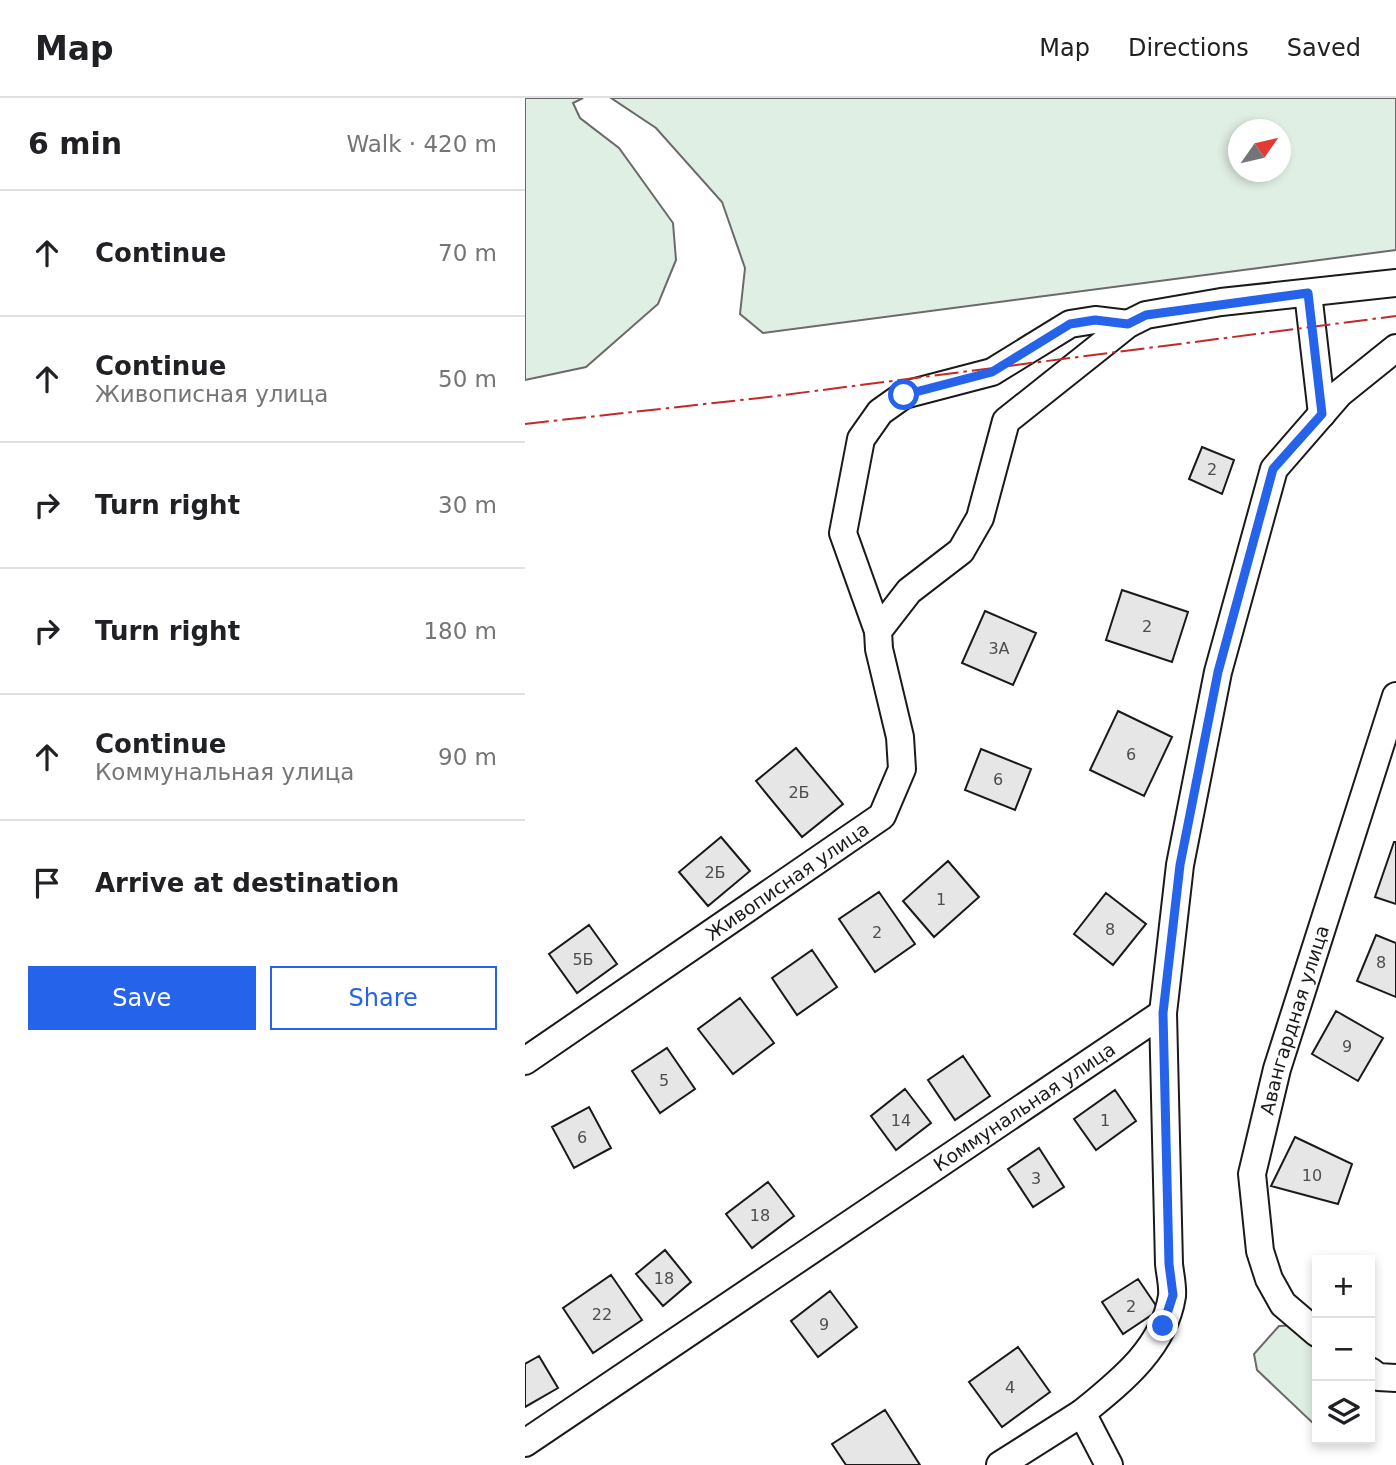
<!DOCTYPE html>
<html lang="en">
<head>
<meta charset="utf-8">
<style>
  :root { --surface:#fff; --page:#f2f2f2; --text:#202124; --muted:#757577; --line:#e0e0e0; --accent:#2563eb }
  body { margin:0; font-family:"DejaVu Sans",sans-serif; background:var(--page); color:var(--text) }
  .controls { position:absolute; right:21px; bottom:21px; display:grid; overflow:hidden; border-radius:0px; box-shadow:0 4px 10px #0003 }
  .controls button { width:63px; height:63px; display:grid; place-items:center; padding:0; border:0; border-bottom:2px solid var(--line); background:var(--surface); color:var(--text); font:35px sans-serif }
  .compass { position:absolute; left:703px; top:21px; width:63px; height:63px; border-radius:50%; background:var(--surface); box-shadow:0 4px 10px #0003; rotate:56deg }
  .stop { position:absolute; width:21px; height:21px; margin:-16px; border:5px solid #2563eb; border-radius:50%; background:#fff }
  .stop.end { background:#2563eb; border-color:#fff; box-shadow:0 2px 7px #0008 }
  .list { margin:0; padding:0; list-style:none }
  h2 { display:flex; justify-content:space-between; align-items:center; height:91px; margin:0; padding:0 28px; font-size:30px }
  h2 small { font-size:23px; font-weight:400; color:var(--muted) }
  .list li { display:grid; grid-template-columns:46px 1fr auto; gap:21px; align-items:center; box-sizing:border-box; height:126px; padding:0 28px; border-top:2px solid var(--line) }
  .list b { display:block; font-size:26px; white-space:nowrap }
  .list p { margin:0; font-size:23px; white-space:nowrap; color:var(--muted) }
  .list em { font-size:23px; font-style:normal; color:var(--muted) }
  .actions { display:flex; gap:14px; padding:21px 28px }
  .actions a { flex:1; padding:16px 0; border:2px solid var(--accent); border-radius:0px; text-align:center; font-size:24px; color:var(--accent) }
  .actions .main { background:var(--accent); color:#fff }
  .icon { flex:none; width:38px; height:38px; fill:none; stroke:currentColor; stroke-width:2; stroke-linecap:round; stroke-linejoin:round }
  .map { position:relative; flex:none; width:871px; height:1367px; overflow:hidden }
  header { display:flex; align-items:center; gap:42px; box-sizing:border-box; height:98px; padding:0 35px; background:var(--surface); border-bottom:2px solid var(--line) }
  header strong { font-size:33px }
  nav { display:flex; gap:38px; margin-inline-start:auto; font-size:24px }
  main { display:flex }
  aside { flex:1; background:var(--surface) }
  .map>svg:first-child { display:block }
  .green { fill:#e0efe3; stroke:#6a6a6a; stroke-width:2; fill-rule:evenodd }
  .building { fill:#e6e6e6; stroke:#1a1a1a; stroke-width:2 }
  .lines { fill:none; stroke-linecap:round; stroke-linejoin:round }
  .minor-casing { stroke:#1a1a1a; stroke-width:30 }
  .minor { stroke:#fff; stroke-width:26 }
  .power { stroke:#c62828; stroke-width:2; stroke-dasharray:24 5 3.5 5; stroke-linecap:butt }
  .route { stroke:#2563eb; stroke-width:9 }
  .labels { text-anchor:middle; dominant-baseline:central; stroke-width:5; stroke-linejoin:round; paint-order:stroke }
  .number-label { font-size:16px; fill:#4d4d4d }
  .street-label { font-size:19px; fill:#1a1a1a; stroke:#fff }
</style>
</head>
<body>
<header>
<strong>Map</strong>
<nav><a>Map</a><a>Directions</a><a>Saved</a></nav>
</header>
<main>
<aside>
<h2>6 min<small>Walk · 420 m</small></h2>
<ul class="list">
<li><svg class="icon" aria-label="ahead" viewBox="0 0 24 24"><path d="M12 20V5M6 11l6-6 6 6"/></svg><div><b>Continue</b></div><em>70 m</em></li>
<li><svg class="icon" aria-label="ahead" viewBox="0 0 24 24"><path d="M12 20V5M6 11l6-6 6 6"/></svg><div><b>Continue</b><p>Живописная улица</p></div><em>50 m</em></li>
<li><svg class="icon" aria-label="right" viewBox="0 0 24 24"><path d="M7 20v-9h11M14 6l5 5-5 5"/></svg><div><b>Turn right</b></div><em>30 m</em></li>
<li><svg class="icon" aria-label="right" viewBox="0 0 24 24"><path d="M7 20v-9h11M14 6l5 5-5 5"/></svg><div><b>Turn right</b></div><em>180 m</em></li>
<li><svg class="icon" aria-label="ahead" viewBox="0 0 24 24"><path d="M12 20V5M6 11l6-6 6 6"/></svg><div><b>Continue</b><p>Коммунальная улица</p></div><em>90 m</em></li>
<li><svg class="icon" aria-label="arrive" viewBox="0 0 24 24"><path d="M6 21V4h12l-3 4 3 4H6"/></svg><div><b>Arrive at destination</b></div></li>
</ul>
<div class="actions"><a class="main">Save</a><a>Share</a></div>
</aside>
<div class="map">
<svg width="871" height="1367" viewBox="0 0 871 1367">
  <rect width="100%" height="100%" fill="#fff"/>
  <path class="green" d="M0,0H58L48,5L55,20L94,50L148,125L151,162L133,206L61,269L0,282Z
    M86,0H871V152L238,235L215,216L220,170L197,104L131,30ZM713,32H755V74H713Z
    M772,1227L792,1245V1329L732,1272L729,1256L754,1228Z"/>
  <path class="building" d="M677,349L709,362L697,396L664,381Z
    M597,492L663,514L647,564L581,542Z
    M460,513L511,535L488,587L437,565Z
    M593,613L647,639L619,698L565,672Z
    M271,650L318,706L277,739L231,683Z
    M456,651L506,671L490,712L440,692Z
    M196,739L225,773L183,808L154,774Z
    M869,744H871V806L850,799Z
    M423,763L454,799L409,839L378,803Z
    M354,794L390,846L350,874L314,821Z
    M581,795L621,826L588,867L549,836Z
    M64,827L92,866L52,895L24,856Z
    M851,837L871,845V899L832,883Z
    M287,852L312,889L272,917L247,880Z
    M215,900L249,945L208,976L173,931Z
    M811,913L858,940L833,983L787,956Z
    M142,950L170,991L135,1015L107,973Z
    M438,958L465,998L430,1022L403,982Z
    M380,991L406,1025L371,1052L346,1018Z
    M590,992L611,1023L571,1052L549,1021Z
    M64,1009L86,1050L49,1070L27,1029Z
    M770,1039L827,1066L813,1106L746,1088Z
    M514,1050L539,1089L508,1109L483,1071Z
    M243,1084L269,1118L227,1150L201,1116Z
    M140,1152L166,1184L138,1208L111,1176Z
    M86,1177L117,1222L68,1255L38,1210Z
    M613,1181L634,1212L598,1236L577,1204Z
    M305,1193L332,1229L293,1259L266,1223Z
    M493,1249L525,1294L477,1329L444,1284Z
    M14,1258L33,1290L0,1309V1266Z
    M360,1312L395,1367H321L307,1346Z"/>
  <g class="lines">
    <g class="minor-casing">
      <g id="minor">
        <path d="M783,195L797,316"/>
        <path d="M353,533L318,435L336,341L355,314L379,297L467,274L545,226L570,222L603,226"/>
        <path d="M638,915L655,767L693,574L749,371L815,295L871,250"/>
        <path id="s1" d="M0,963L357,718L377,671L375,639L354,551L353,533L384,493L436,453L455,420L481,323L603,226L621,217L696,204L871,185"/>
        <path id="s2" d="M792,1235L758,1206L744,1181L735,1153L727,1076L752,971L871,598"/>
        <path d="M845,1273L853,1279L871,1280"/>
        <path id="s3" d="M0,1345L638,915L644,1166C645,1176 648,1188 647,1198C639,1250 595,1284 557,1315"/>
        <path d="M475,1367L557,1315L584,1367"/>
      </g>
    </g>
    <use href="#minor" class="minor"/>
    <path class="power" d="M0,326L243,299L871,218"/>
  </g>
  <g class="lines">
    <path class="route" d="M379,297L467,274L545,226L570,222L603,226L621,217L783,195L797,316L748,371L693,574L655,767L638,915L644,1166L648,1197L638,1228"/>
  </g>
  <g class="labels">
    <g class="number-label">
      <text x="687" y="371">2</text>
      <text x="622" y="528">2</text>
      <text x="474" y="550">3А</text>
      <text x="606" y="656">6</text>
      <text x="473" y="681">6</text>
      <text x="274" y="694">2Б</text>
      <text x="190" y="774">2Б</text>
      <text x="416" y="801">1</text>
      <text x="585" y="831">8</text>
      <text x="352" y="834">2</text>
      <text x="58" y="861">5Б</text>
      <text x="856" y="864">8</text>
      <text x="822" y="948">9</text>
      <text x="139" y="982">5</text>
      <text x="376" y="1022">14</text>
      <text x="580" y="1022">1</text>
      <text x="57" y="1039">6</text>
      <text x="787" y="1077">10</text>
      <text x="511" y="1080">3</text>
      <text x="235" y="1117">18</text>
      <text x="139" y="1180">18</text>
      <text x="606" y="1208">2</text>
      <text x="77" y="1216">22</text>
      <text x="299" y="1226">9</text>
      <text x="485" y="1289">4</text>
    </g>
    <g class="street-label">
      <text stroke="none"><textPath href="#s1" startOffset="318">Живописная улица</textPath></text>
      <text stroke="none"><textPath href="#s2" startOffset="340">Авангардная улица</textPath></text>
      <text stroke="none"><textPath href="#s3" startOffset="602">Коммунальная улица</textPath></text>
    </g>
  </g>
</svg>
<div class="controls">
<button>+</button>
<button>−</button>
<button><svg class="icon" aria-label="layers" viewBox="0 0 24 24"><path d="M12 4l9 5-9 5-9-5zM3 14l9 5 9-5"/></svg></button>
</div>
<svg class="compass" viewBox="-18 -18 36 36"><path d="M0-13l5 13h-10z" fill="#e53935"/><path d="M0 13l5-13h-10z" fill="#757577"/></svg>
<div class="stop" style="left:379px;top:297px"></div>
<div class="stop end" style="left:638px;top:1228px"></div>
</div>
</main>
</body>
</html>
